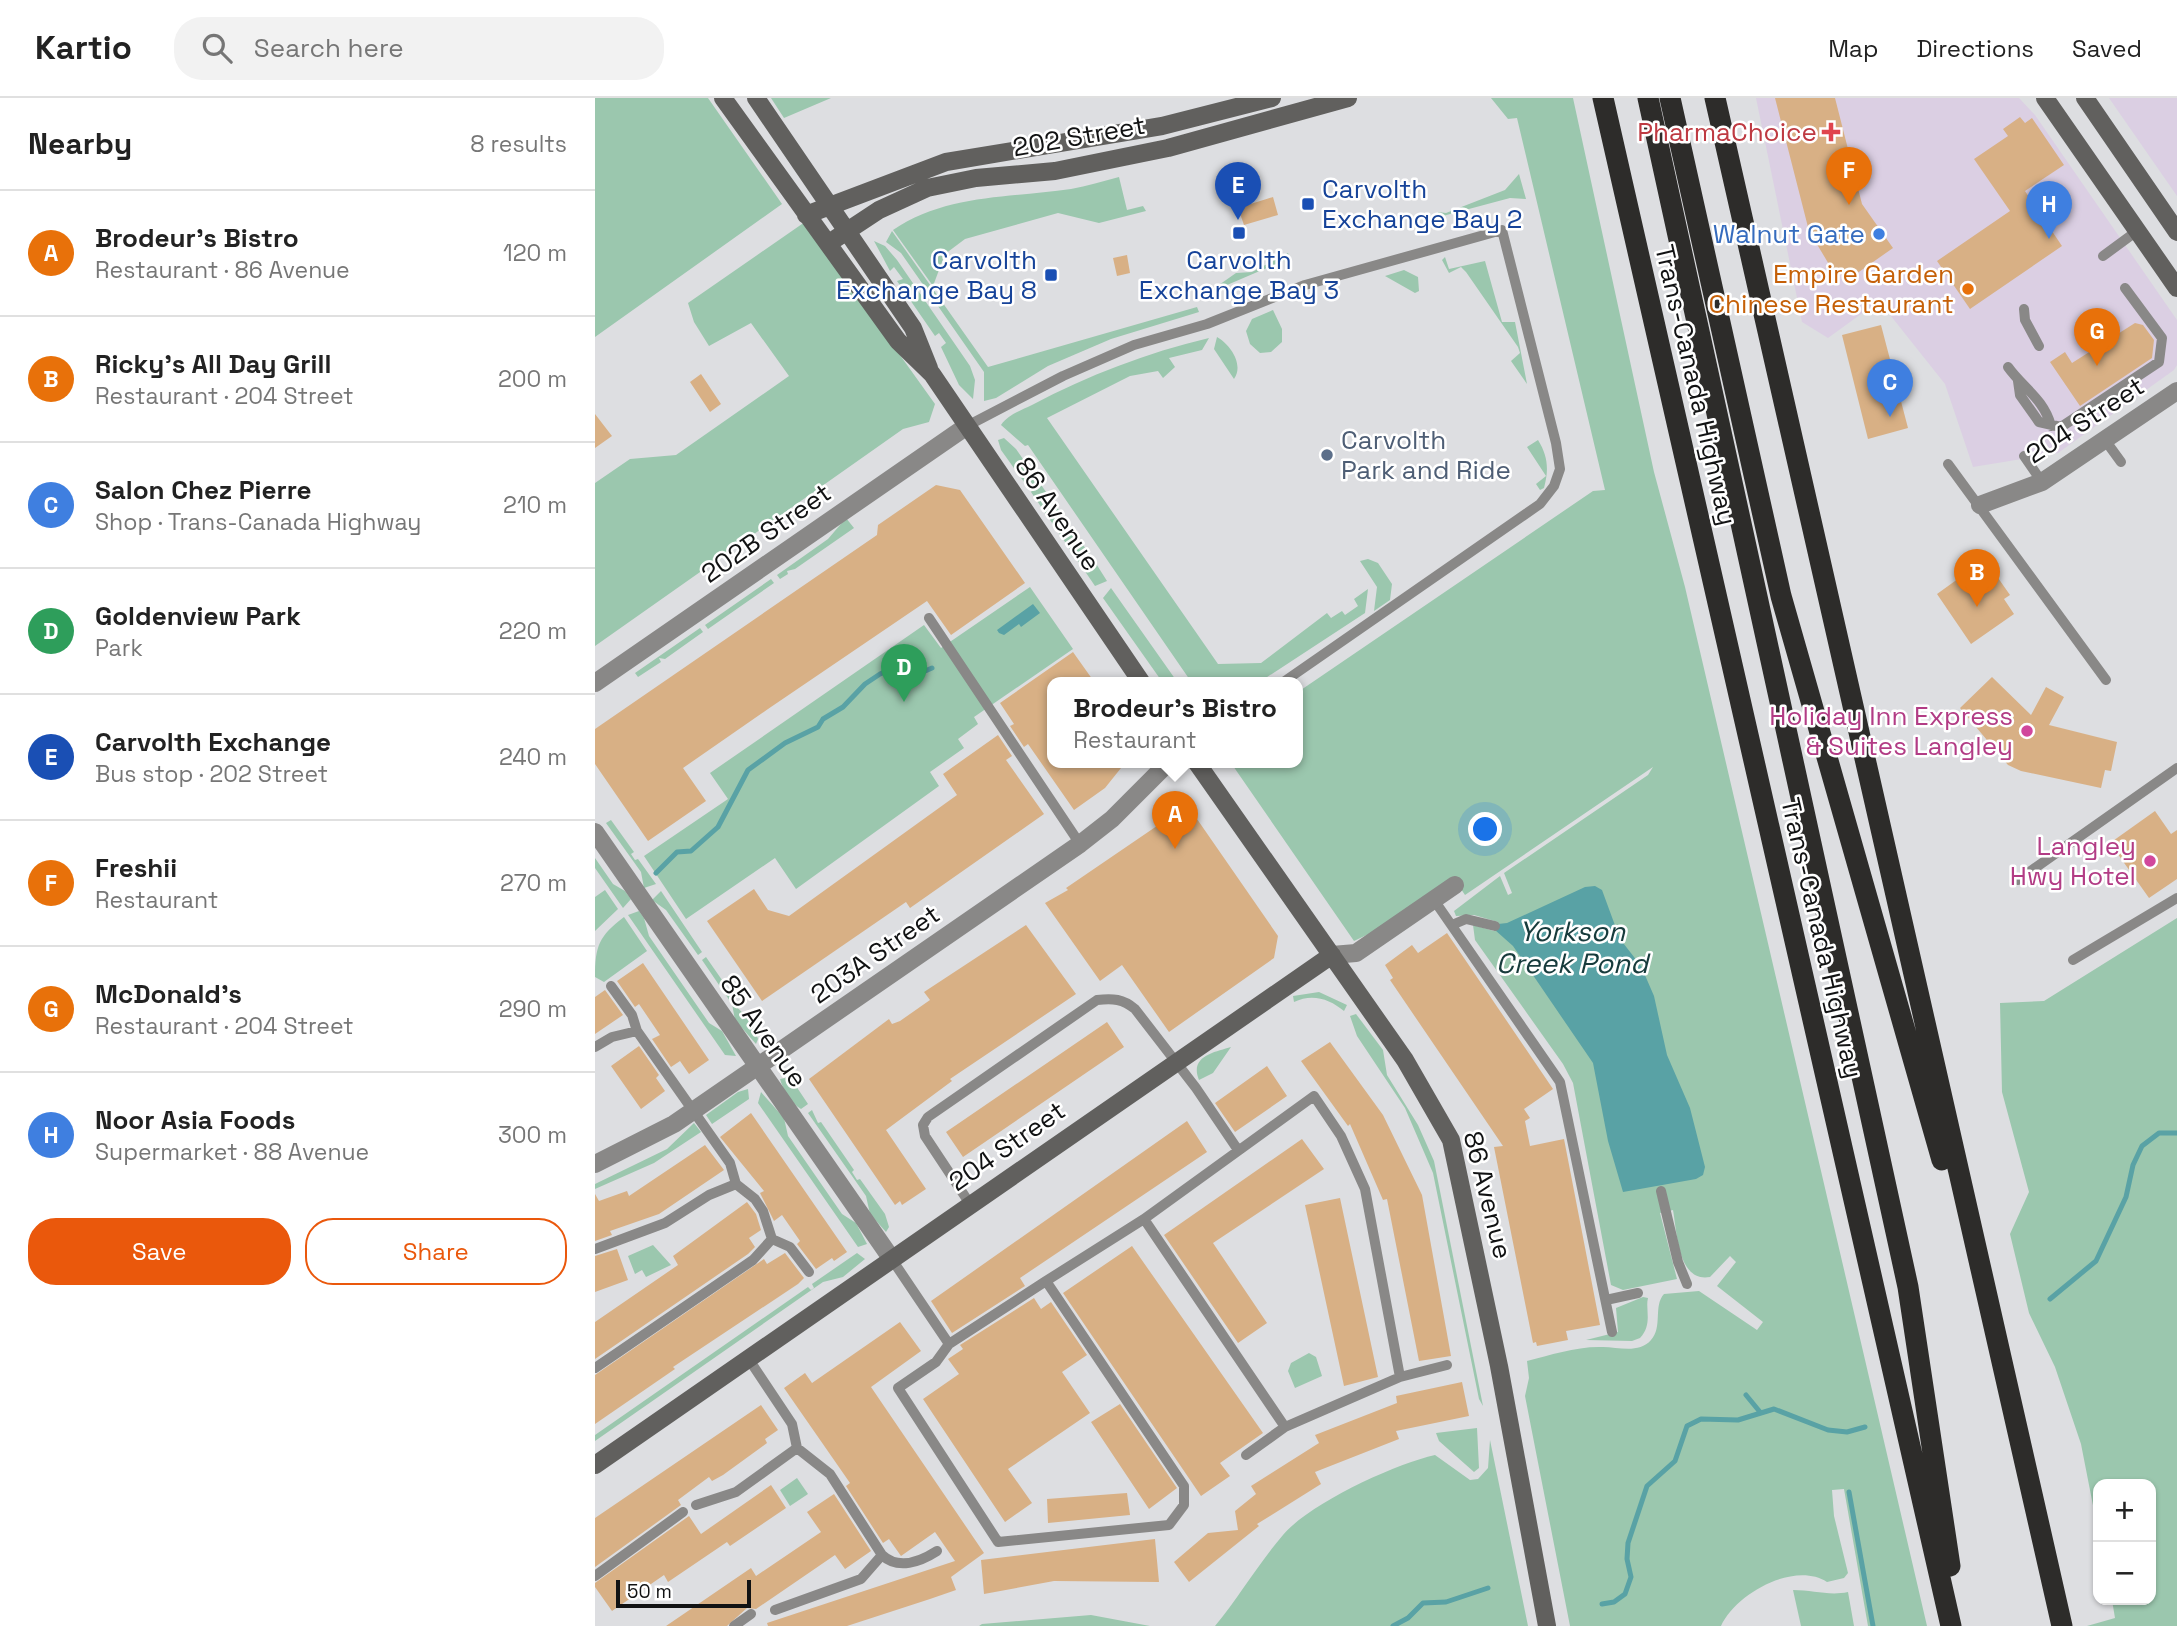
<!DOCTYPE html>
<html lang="en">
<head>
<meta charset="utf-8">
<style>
  :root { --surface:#fff; --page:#f2f2f2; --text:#222; --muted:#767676; --line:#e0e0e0; --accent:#ea580c }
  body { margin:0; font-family:"Space Grotesk",sans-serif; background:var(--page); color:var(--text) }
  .controls { position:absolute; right:21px; bottom:21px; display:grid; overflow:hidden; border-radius:14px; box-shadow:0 2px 5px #0004 }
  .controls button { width:63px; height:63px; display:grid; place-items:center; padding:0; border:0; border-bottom:2px solid var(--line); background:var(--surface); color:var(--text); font:35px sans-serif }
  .scale { position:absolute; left:21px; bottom:18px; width:135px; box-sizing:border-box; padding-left:7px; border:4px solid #111213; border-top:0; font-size:19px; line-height:24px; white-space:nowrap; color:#111213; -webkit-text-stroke:5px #fff; paint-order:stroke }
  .you { position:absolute; left:891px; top:732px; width:24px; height:24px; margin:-18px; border:5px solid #fff; border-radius:50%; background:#1a73e8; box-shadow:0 0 0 10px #1a73e833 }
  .badge { display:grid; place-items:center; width:46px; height:46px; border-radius:50%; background:var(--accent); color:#fff; font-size:23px; font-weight:700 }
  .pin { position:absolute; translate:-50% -58px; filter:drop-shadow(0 2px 4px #0008) }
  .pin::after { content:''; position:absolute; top:37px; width:24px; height:21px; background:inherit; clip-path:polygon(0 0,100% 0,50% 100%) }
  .popup { position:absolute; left:452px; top:579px; width:256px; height:91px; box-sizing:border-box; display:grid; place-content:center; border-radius:14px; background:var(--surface); filter:drop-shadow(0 2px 5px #0005); font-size:23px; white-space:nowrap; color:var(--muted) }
  .popup b { font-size:26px; color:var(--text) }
  .popup::after { content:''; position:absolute; left:50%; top:100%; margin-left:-14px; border:14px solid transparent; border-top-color:var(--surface) }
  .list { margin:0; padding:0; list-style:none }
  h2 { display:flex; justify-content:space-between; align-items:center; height:91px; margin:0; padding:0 28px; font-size:30px }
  h2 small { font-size:23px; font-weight:400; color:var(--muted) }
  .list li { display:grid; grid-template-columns:46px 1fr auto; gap:21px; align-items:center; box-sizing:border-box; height:126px; padding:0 28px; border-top:2px solid var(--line) }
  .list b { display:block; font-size:26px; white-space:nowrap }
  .list p { margin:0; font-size:23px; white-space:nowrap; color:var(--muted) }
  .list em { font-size:23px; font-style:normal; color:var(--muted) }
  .actions { display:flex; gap:14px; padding:21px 28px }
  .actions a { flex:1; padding:16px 0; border:2px solid var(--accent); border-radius:28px; text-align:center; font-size:24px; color:var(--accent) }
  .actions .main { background:var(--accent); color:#fff }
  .icon { flex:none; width:38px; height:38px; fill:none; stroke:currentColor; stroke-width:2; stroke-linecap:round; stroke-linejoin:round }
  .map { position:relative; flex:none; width:1582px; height:1528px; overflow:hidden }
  header { display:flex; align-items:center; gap:42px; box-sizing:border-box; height:98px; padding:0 35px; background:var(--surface); border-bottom:2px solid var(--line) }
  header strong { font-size:33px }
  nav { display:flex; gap:38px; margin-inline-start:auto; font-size:24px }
  .search { width:490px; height:63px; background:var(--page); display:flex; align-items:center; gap:18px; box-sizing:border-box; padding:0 24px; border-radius:28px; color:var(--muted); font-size:26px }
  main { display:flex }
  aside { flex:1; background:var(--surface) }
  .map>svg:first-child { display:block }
  .commercial { fill:#dbcfe3 }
  .green { fill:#9bc7ae }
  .water { fill:#59a2a5 }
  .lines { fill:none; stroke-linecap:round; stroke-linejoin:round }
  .stream { stroke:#59a2a5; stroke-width:5 }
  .building { fill:#d8b085 }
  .lane { stroke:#898887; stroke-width:10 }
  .street { stroke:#898887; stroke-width:18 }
  .secondary { stroke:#61605e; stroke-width:18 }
  .highway { stroke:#2d2c2a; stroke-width:21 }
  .health-dot { fill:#e0444e; stroke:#fff; stroke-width:2.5 }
  .transit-dot { fill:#1a4fb4; stroke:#fff; stroke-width:2.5 }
  .shop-dot { fill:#3f7fe0; stroke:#fff; stroke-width:2.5 }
  .food-dot { fill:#e8710a; stroke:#fff; stroke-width:2.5 }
  .service-dot { fill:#5c6f8a; stroke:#fff; stroke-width:2.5 }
  .hotel-dot { fill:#d1479c; stroke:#fff; stroke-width:2.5 }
  .labels { text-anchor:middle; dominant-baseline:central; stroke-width:5; stroke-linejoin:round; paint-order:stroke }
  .health-label { font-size:26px; fill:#be3a42; stroke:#fff; text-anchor:end }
  .street-label { font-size:26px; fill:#111213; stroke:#fff }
  .transit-label { font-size:26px; fill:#164399; stroke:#fff; text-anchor:start }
  .shop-label { font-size:26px; fill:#366cbe; stroke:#fff; text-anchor:end }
  .food-label { font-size:26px; fill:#c56008; stroke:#fff; text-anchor:end }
  .service-label { font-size:26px; fill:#4e5e75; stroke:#fff; text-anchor:start }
  .hotel-label { font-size:26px; fill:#b23c85; stroke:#fff; text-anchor:end }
  .water-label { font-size:28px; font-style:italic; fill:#173b3c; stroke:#fff }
</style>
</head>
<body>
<header>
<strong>Kartio</strong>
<div class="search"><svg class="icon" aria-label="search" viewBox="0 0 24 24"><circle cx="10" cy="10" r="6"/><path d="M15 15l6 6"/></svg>Search here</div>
<nav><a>Map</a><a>Directions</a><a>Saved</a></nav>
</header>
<main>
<aside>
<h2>Nearby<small>8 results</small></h2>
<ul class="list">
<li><span class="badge" style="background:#e8710a">A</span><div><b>Brodeur's Bistro</b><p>Restaurant · 86 Avenue</p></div><em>120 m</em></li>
<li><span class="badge" style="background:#e8710a">B</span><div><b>Ricky's All Day Grill</b><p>Restaurant · 204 Street</p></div><em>200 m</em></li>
<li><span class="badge" style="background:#3f7fe0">C</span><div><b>Salon Chez Pierre</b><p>Shop · Trans-Canada Highway</p></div><em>210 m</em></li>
<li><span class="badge" style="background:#2e9e5b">D</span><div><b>Goldenview Park</b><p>Park</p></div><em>220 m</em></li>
<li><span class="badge" style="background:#1a4fb4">E</span><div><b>Carvolth Exchange</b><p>Bus stop · 202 Street</p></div><em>240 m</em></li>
<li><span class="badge" style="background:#e8710a">F</span><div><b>Freshii</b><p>Restaurant</p></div><em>270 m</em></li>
<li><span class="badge" style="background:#e8710a">G</span><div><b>McDonald's</b><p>Restaurant · 204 Street</p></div><em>290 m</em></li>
<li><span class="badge" style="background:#3f7fe0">H</span><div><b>Noor Asia Foods</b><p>Supermarket · 88 Avenue</p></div><em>300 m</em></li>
</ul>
<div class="actions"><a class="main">Save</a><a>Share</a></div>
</aside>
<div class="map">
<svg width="1582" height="1528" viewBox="0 0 1582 1528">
  <rect width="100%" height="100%" fill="#dddee1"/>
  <path class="commercial" d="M1161,0H1424L1440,17L1582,222V267L1579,272L1463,355L1378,369L1350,286L1284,203L1233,240L1207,224Z
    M1514,0H1582V98Z"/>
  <path class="green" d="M0,0H113L187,106L0,239Z
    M176,0H236L189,20Z
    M896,0H978L1059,374L1090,489L1332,1528H1273L1249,1391L1237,1392L1239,1418L1253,1475L1249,1480L1232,1484C1200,1463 1141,1495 1126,1528H975L930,1298L934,1280L932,1263C956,1257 982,1248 1008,1249C1023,1249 1044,1256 1056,1242C1068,1229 1058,1208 1069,1196L1104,1193L1162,1232L1168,1224L1122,1188L1141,1164L1135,1158L1115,1179C1083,1185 1082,1134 1078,1112L1065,1115L1082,1181L1028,1192L1016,1187L978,985L968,966L880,842L878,827L899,833L903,824L879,817L861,818L859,813L905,778L913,797L917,795L909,775L1053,677L1058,669L870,797L858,779L782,832L759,843L636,665H702L703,594L998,393L1010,392L922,20L913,21Z
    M924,76L931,101L915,100L844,119L843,114L851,115L910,92Z
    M524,79L532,112L548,108L551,113L504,125L463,115L370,141L350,156L338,188L298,132C351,96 415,100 476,91C492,88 508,83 524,79Z
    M207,126H211L340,306L334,324L308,331L0,548V385L35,361L81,357L194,278L156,225L114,248L99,224L93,205Z
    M297,133L393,269L602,209L604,214L516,241L453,268L401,300L389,303V274L306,155L291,144Z
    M279,143L290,148L302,162L375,268L380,282L378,301L364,287L346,249L351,245L344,235L340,238L302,183L308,181L299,169L295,173Z
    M693,155L695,160L611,196L641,175L657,174Z
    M850,159L854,171L890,163L907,224H920L932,286L916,263L925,255L923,249L871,174L866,169L854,175L847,162Z
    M809,172L823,179L824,193L820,195L790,178Z
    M678,212L687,231V244L676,254L665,255L655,246L651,233L657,221Z
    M622,239C636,247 649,267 639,281L619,251Z
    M614,240L607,252L574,260L580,269L568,280L563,273L535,278L452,320L623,566L666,565L732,515L736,520L747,513L750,517L763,508L759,501L773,491L770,515L663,585H597L433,347L430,348L406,327C414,316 425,313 437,307C494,277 551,255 614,240Z
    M409,340L421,351L500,464L512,483L500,488L436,394L440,389L432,379L429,384L406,352L403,342Z
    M943,342C953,358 954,372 949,390L945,392L941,386L951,378L932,349Z
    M251,420L259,430L200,471L192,473L193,476L185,481L182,477L233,441Z
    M773,461L783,465L797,486L795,502L779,513L782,489L765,463Z
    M176,481L179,485L113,531L110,527Z
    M435,489L478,551L379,619L383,626L363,641L369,650L335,674L344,688L201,791L180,760L91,821L49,758L133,701L115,675L329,527L346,550Z
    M516,490L583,585H568L508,500Z
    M105,530L108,534L70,561L64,560L66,564L43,579L40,575Z
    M16,722L39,754L36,756L40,762L43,761L61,786L49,790L46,774L11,725Z
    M0,760L18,786L30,793L36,801L28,810L0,770Z
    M10,792L23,811L0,833V799Z
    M66,793L107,854L103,857L71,812L57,802Z
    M44,813L49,820L54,838L114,925L127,933L141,958L130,957L33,817Z
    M29,819L52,853L9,884L0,879C0,848 4,838 29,819Z
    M1582,820V1528H1492L1520,1520L1517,1502H1556V1386H1503V1433L1486,1346L1460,1269L1434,1215L1415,1136L1434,1094L1407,994L1405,905L1449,903Z
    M111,859L143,905L141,908L158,926L163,941L161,946L140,922L137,906L107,862Z
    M724,894L752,907L749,913C735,901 717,895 699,904L698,898Z
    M761,916L788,952L792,977L823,1027L839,1063L888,1308L884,1301L838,1075L810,1010L762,938L755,918Z
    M636,949L618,975L604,982C594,958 620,954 636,949Z
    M190,980L201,988L213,1006L206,1011C196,1005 188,992 185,981Z
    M153,991L154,1001L117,1026L111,1017L143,994Z
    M166,994L189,1020L193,1038L247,1116L261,1125L272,1146L263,1149L163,1005Z
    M217,1012L223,1025L226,1024L259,1072L257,1074L262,1082L265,1081L290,1116L294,1129L291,1134L275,1116L271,1098L213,1015Z
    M99,1025L106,1034L59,1065L0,1091V1086L72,1051Z
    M58,1147L76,1167L51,1179L47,1172L40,1176L33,1158Z
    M262,1155L270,1161L248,1179L228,1184L0,1343V1337L213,1189L216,1192L219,1190L217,1186Z
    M1048,1199L1053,1200C1050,1211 1058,1226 1045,1240L1037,1243L991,1242L1023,1234L1021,1210Z
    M714,1255L721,1259L727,1278L700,1290L693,1273L696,1265Z
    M882,1330L884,1370L879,1374L844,1343L841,1335Z
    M895,1342L933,1528H620C644,1499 663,1466 688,1437C715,1405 800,1366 840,1357L875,1382L883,1381L893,1370Z
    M202,1380L213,1396L195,1408L185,1392Z
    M1198,1492C1218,1492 1234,1498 1253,1494L1259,1528H1206Z
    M496,1517L555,1528H384L387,1526Z"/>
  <path class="water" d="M438,506L445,515L426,529L424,526L409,537L404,535L402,532Z
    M1000,788L1007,792L1025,841L1046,868L1059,898L1072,957L1095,1010L1110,1069L1108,1077L1101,1081L1028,1094L1013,1043L998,965L918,848L900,832L903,826L912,825L990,789Z"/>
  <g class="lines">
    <path class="stream" d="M61,775L82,754L96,753L123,729L153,672L190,645L223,629L228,621L248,609L270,586L285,576L294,572L321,577L337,570
      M1455,1201L1501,1163L1531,1099L1538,1067L1547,1048L1564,1035H1582
      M1151,1297L1165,1314
      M1254,1394L1278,1528
      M1007,1506L1019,1504L1030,1496L1036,1479L1032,1461L1033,1445L1052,1388L1080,1363L1092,1328L1106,1321L1143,1322L1179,1311L1233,1332L1252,1334L1270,1329
      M798,1528L813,1520L828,1505L851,1504L893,1490"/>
  </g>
  <path class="building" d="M1180,0H1240L1267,106L1298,150L1251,183L1242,170L1238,173L1214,133Z
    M1425,19L1430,25L1437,20L1469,67L1430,93L1467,148L1375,211L1342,163L1415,113L1379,61L1413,38L1408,31Z
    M678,99L683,117L649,127L643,110Z
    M532,157L535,175L522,178L518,160Z
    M1540,225L1548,227L1559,242L1557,260L1485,308L1455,264L1470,254L1477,265Z
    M1286,227L1313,330L1273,341L1247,237Z
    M106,276L126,306L115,314L95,284Z
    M0,316L17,338L0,350Z
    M341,387L365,392L430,485L356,537L332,503L173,611L88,670L111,703L53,743L0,666V631L282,437L283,427Z
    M1385,465L1396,481L1401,477L1415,497L1409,501L1419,516L1376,546L1342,496Z
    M478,554L500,585H458V665H530L510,690L479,712L433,646L429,649L415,628L419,626L405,605Z
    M1397,579L1436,617L1451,589L1469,599L1454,627L1522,644L1516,673L1510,672L1506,690L1426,673L1413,667L1365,610Z
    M403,637L417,658L411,662L449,716L315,810L311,804L167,903L112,823L159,791L173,812L194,818L362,697L348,676Z
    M1560,713L1576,736L1582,732V781L1554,800L1515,745Z
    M578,717L602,721L683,838L679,860L574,934L527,867L505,883L450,805L473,792L471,790Z
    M431,827L481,896L355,981L357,983L291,1032L331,1091L307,1107L305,1103L300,1107L214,981L294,921L297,926L305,923L335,902L329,894Z
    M852,835L958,991L929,1011L935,1020L930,1023L935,1048L969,1041L1005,1227L971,1233L973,1242L942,1248L941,1244L938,1245L899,1049L908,1048L795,882L798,880L790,867L817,847L823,855Z
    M48,865L114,962L94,976L85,963L76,969L57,941L65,937L44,906L40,909L22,883Z
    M10,892L28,917L0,936V899Z
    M512,924L529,949L368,1059L351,1034Z
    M735,944L788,1017L827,1097L856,1258L824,1263L792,1101L788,1102L755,1026L753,1028L706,963Z
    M44,948L64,977L61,980L70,993L46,1011L16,968Z
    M672,968L692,998L640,1034L620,1005Z
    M156,1015L252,1154L239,1163L237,1160L221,1171L202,1146L205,1143L187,1117L179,1123L165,1095L169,1093L125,1039Z
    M592,1023L612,1054L425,1180L430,1188L357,1235L336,1203Z
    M707,1041L729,1071L618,1145L672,1225L643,1245L569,1137Z
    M110,1047L129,1072L64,1116L15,1133L17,1137L0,1143V1096L4,1103L32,1093L34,1098Z
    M745,1100L783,1279L749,1288L710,1107Z
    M152,1104L161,1116L166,1132L154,1140L160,1149L153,1156L0,1261V1224L83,1167L78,1158Z
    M537,1148L668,1335L625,1365L635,1378L606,1398L468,1195Z
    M22,1151L33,1182L0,1194V1158Z
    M190,1155L209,1180L203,1186L78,1269L80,1271L0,1326V1277L169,1161L172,1166Z
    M439,1200L446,1211L456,1204L492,1257L467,1274L495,1315L413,1371L437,1405L410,1424L328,1301L364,1276L353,1261L368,1251L365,1247Z
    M305,1224L326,1253L276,1289L389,1455L356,1479L361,1492L335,1501L252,1528H173L172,1525L360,1463L340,1434L306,1458L294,1441L288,1445L251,1388L255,1385L189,1290L210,1275L217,1285Z
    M867,1284L874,1318L801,1333L804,1341L720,1374L726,1386L662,1426L664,1428L594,1484L579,1464L613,1435L643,1432L640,1413L661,1396L656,1388L724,1345L720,1337L802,1305L801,1298Z
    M525,1306L582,1390L554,1411L496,1324Z
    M166,1307L183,1332L170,1341L172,1345L128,1377L117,1383L114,1379L83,1402L86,1407L0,1469V1420Z
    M176,1387L191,1410L135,1448L132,1444L73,1484L69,1477L17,1513L0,1489V1485L94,1418L106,1436Z
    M532,1395L535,1417L453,1425L452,1401Z
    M239,1396L276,1453L250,1471L240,1457L161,1511L152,1510L132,1528H71L156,1470L161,1478L226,1434L212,1414Z
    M560,1441L564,1484L459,1483L389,1496L386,1462Z"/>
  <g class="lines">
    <path class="lane" d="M1508,158L1542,133
      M1429,211L1430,222L1444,248
      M1413,269C1428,290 1449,301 1456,328
      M1423,283L1425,297L1444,324L1466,329L1564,264L1567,240L1530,190
      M372,328L468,278L539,247L612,226L710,187L907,132L961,345L965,371L959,388L945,406L687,585
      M1510,342L1526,364
      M1429,358L1447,384
      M1353,366L1511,582
      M334,520L485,746
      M1423,782L1582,670
      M839,802L965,984L1017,1234
      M857,827L871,821L900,828
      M1478,862L1582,800
      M16,888L37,917L42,933
      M0,949L17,939L42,933L135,1065L141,1086L160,1101L168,1113L177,1141L158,1162L0,1270
      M1066,1093L1083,1164L1092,1186
      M375,1106L330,1038L328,1027L333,1019L502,902C518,900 528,901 540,911L601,990L643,1052
      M177,1141L195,1149L214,1174
      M0,1151L70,1125L114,1097L141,1086
      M296,1160L354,1246
      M451,1183L549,1121L719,998L746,1038L770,1091L805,1279L690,1329L549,1121
      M451,1183L589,1388V1407L574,1427L403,1444L303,1290L341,1264L354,1246Z
      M1011,1202L1043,1195
      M153,1260L197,1326L202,1350L235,1376L287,1457C303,1472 325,1464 342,1453
      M805,1279L852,1267
      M651,1357L690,1329
      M101,1407L141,1394L202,1350
      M0,1478L88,1414
      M180,1512L266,1481L287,1457
      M139,1528L156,1516"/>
    <path class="street" d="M1385,407L1447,384L1582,293
      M0,585L372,328
      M0,734L296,1160
      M737,857L761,855L860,787
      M0,1066L79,1026L485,746L517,721L573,665"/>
    <path class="secondary" d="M128,0L303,243L337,276L547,585
      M161,0L318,230L334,270
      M1450,0L1582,190
      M1490,0L1582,134
      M211,117L351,64L567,28L677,0
      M234,145L284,112L332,90L381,80L460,73L573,50L753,0
      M602,665L810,962L856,1042L904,1268L952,1528
      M0,1367L737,857"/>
    <path class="highway" d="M1008,0L1356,1528
      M1053,0L1313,1189L1355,1468
      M1075,0L1186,498L1347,1062
      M1120,0L1467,1528"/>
  </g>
  <path class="health-dot" d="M1232.5 23.5h7v7h7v7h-7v7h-7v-7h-7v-7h7z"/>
  <g class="transit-dot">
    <rect x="706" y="99" width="14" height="14" rx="3.5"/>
    <rect x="637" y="128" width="14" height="14" rx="3.5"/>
    <rect x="449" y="170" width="14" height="14" rx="3.5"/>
  </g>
  <circle class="shop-dot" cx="1284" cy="136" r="7"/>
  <circle class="food-dot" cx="1373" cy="191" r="7"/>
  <circle class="service-dot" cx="732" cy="357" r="7"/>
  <g class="hotel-dot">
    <circle cx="1432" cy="633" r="7"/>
    <circle cx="1555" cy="763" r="7"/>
  </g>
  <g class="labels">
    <g class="health-label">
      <text x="1222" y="34">PharmaChoice</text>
    </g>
    <g class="street-label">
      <text transform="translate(484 38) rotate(-10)">202 Street</text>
      <text transform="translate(1101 287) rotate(77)">Trans-Canada Highway</text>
      <text transform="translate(1490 322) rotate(-33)">204 Street</text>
      <text transform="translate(463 416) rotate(56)">86 Avenue</text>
      <text transform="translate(171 435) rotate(-35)">202B Street</text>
      <text transform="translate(1227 840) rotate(77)">Trans-Canada Highway</text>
      <text transform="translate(280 856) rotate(-35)">203A Street</text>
      <text transform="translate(169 933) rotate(55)">85 Avenue</text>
      <text transform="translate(412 1048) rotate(-35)">204 Street</text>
      <text transform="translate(893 1097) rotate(76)">86 Avenue</text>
    </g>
    <g class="transit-label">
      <text x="727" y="91">Carvolth<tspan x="727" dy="30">Exchange Bay 2</tspan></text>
      <text x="442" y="162" text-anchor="end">Carvolth<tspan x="442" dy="30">Exchange Bay 8</tspan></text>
      <text x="644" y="162" text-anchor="middle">Carvolth<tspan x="644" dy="30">Exchange Bay 3</tspan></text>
    </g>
    <g class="shop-label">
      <text x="1270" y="136">Walnut Gate</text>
    </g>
    <g class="food-label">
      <text x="1359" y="176">Empire Garden<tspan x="1359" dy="30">Chinese Restaurant</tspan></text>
    </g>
    <g class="service-label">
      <text x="746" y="342">Carvolth<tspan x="746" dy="30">Park and Ride</tspan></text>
    </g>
    <g class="hotel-label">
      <text x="1418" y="618">Holiday Inn Express<tspan x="1418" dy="30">&amp; Suites Langley</tspan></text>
      <text x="1541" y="748">Langley<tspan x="1541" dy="30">Hwy Hotel</tspan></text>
    </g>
    <g class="water-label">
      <text x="977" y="833">Yorkson<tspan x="977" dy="32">Creek Pond</tspan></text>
    </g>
  </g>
</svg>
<div class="controls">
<button>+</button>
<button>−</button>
</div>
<div class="scale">50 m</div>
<div class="you"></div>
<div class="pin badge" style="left:580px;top:751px;background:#e8710a">A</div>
<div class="popup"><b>Brodeur's Bistro</b>Restaurant</div>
<div class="pin badge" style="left:1382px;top:509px;background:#e8710a">B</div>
<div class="pin badge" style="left:1295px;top:319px;background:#3f7fe0">C</div>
<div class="pin badge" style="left:309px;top:604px;background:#2e9e5b">D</div>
<div class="pin badge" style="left:643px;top:122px;background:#1a4fb4">E</div>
<div class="pin badge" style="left:1254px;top:107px;background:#e8710a">F</div>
<div class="pin badge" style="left:1502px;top:268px;background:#e8710a">G</div>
<div class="pin badge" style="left:1454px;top:141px;background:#3f7fe0">H</div>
</div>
</main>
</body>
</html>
